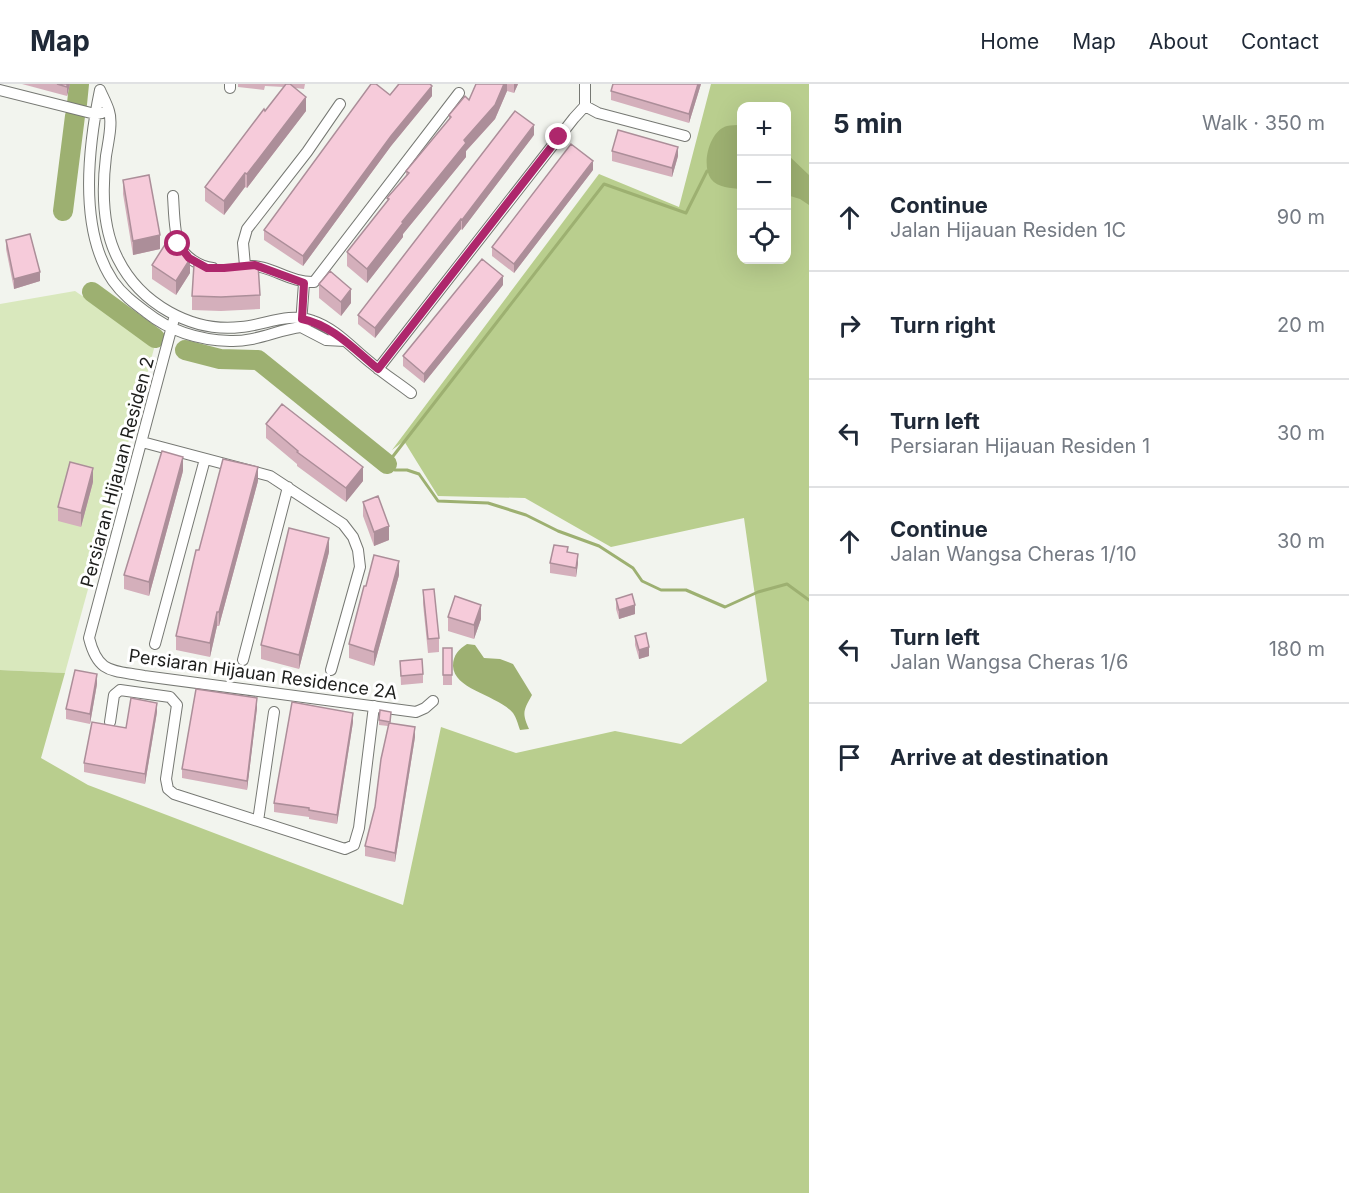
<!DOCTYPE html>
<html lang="en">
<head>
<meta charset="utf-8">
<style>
  :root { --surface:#fff; --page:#f6f6f7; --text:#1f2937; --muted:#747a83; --line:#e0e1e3 }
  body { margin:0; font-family:Inter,sans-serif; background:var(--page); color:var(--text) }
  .controls { position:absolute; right:18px; top:18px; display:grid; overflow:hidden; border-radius:12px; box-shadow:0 6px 24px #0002 }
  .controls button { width:54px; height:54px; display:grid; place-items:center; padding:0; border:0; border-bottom:2px solid var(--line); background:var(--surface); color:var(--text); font:30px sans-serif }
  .stop { position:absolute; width:18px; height:18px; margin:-14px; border:4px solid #ae276c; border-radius:50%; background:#fff }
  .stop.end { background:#ae276c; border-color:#fff; box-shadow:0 2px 6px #0008 }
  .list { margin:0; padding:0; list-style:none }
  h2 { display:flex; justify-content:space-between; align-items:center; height:78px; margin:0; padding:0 24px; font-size:26px }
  h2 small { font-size:20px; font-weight:400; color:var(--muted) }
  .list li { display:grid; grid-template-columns:39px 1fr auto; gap:18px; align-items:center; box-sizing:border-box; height:108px; padding:0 24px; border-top:2px solid var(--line) }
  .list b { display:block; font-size:22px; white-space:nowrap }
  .list p { margin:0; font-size:20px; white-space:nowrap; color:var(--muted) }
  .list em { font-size:20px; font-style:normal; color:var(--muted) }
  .icon { flex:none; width:33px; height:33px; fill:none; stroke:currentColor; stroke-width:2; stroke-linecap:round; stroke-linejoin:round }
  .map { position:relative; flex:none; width:809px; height:1109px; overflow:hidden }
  header { display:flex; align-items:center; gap:36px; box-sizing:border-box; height:84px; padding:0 30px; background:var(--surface); border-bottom:2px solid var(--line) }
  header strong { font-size:28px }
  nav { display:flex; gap:33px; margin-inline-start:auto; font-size:21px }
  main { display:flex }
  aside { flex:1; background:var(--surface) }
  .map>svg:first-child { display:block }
  .green { fill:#d9e8bd }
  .forest { fill:#b9ce8e; fill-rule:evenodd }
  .water { fill:#9db071 }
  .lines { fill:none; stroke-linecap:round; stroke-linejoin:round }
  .stream { stroke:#9db071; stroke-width:3 }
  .river { stroke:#9db071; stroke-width:20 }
  .minor-casing { stroke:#767873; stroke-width:12 }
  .minor { stroke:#fff; stroke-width:10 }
  .wall { fill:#d4afbb }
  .shaded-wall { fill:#ac8e99 }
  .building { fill:#f6cbda; stroke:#ac8e99; stroke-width:1.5 }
  .route { stroke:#ae276c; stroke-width:8 }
  .labels { text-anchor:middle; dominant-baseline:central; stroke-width:6; stroke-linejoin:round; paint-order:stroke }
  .street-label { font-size:18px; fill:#1d1e1c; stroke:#fff }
</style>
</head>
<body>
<header>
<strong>Map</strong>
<nav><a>Home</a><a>Map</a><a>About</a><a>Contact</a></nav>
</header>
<main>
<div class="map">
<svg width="809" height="1109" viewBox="0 0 809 1109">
  <rect width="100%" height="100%" fill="#f2f4ee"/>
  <path class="green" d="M75,207L155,261L65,589L0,586V220Z"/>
  <path class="forest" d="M711,0H809V1109H0V586L65,589L41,674L88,701L403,821L441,643L516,669L615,647L681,660L767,597L744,434L611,463L525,414L438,412L404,357L392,366L599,90L679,123ZM742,22H786V176H742Z"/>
  <path class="water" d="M741,41V105C731,104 718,104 711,95C701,81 709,47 727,42C731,41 736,41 741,41Z
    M787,70L809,91V121L800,115L787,111Z
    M467,560L475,561L484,574L500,575L513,580L532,611C523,627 522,629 529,645L520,646C518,640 516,633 513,629C498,611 454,606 453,582C453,571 459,565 467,560Z"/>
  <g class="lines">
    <path class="stream" d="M711,87H707L686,129L604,100L387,380L395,386H407L419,390L438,417L488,419L526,431L558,447L599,462L633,484L642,497L661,506H686L725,523L758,508L787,500L809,516"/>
    <path class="river" d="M77,20L79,0
      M63,127L75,32
      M92,208L155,254
      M185,266L220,275L258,276L387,380"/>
    <g class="minor-casing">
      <path id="minor" d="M585,0V22
        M230,4V0
        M0,6L95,30L102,29
        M100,6C103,13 107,20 109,27C113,39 108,59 106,72C102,105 102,144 118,175C140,219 191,249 241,243C266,241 288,228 313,237C335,244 353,265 371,279C384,290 398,299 411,309
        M100,6C88,64 78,145 113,197C122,210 134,219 146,228C171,248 198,256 230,257C255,258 277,246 301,243L326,256L345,257
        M585,22L598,29L685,52
        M173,112C174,125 174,149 179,160C184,173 200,183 213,184
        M244,182C269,179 289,199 314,198L459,9
        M245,182L243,159L247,145L307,68L340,20
        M175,231L89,554C98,590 112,586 144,592L416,628L425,624L433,617
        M301,240L304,199
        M378,285L574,34L585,22
        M142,358L270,392L343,440L353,453L358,466L360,483L331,586
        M155,560L205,375
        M243,576L288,403
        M110,638L114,611L120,606L170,613L177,621L166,695L168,705L174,710L345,765L354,761L359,744L374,622
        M258,737L274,628"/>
    </g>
    <use href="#minor" class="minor"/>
  </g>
  <path class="wall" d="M22,0H70L67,12Z
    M238,0H305L304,5L295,4L306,27L247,104L245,103L224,131L205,117V103L284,3L265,2L264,6L238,3Z
    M398,0H430L432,12L391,62L303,182L264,156V146L390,11Z
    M476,0H518L514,9L507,7L495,35L466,67V73L403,150V153L367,199L347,182V168L387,118V114L406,91V87L449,36V31L469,16Z
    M701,0L689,39L611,16V7Z
    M534,51L462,146L461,145L375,254L358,240V231Z
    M612,67L678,72L672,93L612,77Z
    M593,86L514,189L492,172V163Z
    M123,96L160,165L133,171L123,110Z
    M6,156L40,197L14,205L6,165Z
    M152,181L190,189L176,211L152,195Z
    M319,200L351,219L341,232L319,214Z
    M503,201L424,299L403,282V272Z
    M260,211V225L221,227L192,226V212Z
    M266,340L363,397L346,418L297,382V380L266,354Z
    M183,387L149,512L124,505V491Z
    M258,397L219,542H217L210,573L176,566V552L199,466Z
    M93,398L81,443L58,437V423Z
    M363,418L389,456L374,462L363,432Z
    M329,468L299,585L261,575V561Z
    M568,468L578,479L576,493L550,489V479Z
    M399,491L374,582L349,574V560L366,502Z
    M423,506L439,554V568L428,569L423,520Z
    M616,515L635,530L619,535L616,525Z
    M448,533L481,535L474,555L448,547Z
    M635,552L649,572L639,575L635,561Z
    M443,564H452V601H443Z
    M400,577L423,590V599L401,601Z
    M97,600L90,640L66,635V625Z
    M257,624L247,706L182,694V685Z
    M157,628L145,700L84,688V679L126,644Z
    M391,633L390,639L415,653L395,778L365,772V762L375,723L388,642L379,641V636Z
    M353,638L337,740L309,735V733L274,728V719Z"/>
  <path class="shaded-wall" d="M67,0H70L67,12Z
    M504,0H507V7L495,35L466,67V73L403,150V153L367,199V185L464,56Z
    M514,0H518L514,9Z
    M698,0H701L689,39V30Z
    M432,2V12L391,62L303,182V172L391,52Z
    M306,13V27L247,104V90Z
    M534,41V51L462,146V136Z
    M678,63V72L672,93V84Z
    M593,77V86L514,189V180Z
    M245,89V103L224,131V117Z
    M461,135V145L375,254V244Z
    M160,151V165L133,171V157Z
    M190,175V189L176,211V197Z
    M40,188V197L14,205V195Z
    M503,192V201L424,299V290Z
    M351,205V219L341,232V218Z
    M183,373V387L149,512V498Z
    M258,383V397L219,542V528Z
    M363,383V397L346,418V404Z
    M93,384V398L81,443V429Z
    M389,442V456L374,462V448Z
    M329,454V468L299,585V571Z
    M578,470V479L576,493V484Z
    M399,477V491L374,582V568Z
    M481,521V535L474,555V541Z
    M635,521V530L619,535V526Z
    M217,528V542L210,573V559Z
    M649,563V572L639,575V566Z
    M97,590V600L90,640V630Z
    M257,614V624L247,706V697Z
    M157,619V628L145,700V690Z
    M353,629V638L337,740V731Z
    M415,643V653L395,778V769Z"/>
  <path class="building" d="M57,0H67V3Z
    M286,0H290L306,13L247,90L245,89L224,117L205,103L264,25L265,27Z
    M371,0H376L390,11L399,0H430L432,2L391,52L303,172L264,146Z
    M476,0H504L495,21L464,56L466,59L402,138L403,139L367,185L347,168L389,115L387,114L409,89L406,87L451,33L449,31L465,12L469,16Z
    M613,0H698L689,30L611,7Z
    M515,27L534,41L462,136L461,135L375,244L358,231Z
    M618,46L678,63L672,84L612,67Z
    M571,60L593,77L514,180L492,163Z
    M149,91L160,151L133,157L123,96Z
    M30,150L40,188L14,195L6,156Z
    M166,159L190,175L176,197L152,181Z
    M482,175L503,192L424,290L403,272Z
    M194,180L225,182L258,180L260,211L221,213L192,212Z
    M330,187L351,205L341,218L319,200Z
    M282,320L363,383L346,404L297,368L298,367L266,340Z
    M162,367L183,373L149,498L124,491Z
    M223,375L258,383L219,528H217L210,559L176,552L196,466H199Z
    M70,378L93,384L81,429L58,423Z
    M378,412L389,442L374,448L363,418Z
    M289,444L329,454L299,571L261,561Z
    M554,461L568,463L567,468L578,470L576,484L550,479Z
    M374,471L399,477L374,568L349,560L364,502H366Z
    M434,505L439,554L428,555L423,506Z
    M632,510L635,521L619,526L616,515Z
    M455,512L481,521L474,541L448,533Z
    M646,549L649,563L639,566L635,552Z
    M443,564H452V591H443Z
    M422,575L423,590L401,592L400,577Z
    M75,586L97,590L90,630L66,625Z
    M196,605L257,614L247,697L182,685Z
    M131,614L157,619L145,690L84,679L92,638L126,644Z
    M292,618L353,629L337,731L309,726V724L274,719Z
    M380,626L391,628L390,638L379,636Z
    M389,639L415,643L395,769L365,762L375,723L381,675Z"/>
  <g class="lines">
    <path class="route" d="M178,160L189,174L207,184H224L255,181L304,199L302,235C332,241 355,266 378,285L559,53"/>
  </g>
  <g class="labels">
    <g class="street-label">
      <text transform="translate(117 388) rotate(-75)">Persiaran Hijauan Residen 2</text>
      <text transform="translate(263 590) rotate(8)">Persiaran Hijauan Residence 2A</text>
    </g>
  </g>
</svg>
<div class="controls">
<button>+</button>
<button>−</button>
<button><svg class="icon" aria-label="locate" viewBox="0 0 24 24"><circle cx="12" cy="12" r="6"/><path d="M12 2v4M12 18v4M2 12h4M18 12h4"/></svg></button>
</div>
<div class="stop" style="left:178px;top:160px"></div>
<div class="stop end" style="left:559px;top:53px"></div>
</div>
<aside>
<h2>5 min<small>Walk · 350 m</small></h2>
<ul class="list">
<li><svg class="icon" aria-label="ahead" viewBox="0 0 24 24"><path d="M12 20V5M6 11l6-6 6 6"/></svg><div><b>Continue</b><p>Jalan Hijauan Residen 1C</p></div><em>90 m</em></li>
<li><svg class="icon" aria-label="right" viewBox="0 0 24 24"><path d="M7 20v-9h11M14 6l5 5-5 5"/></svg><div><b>Turn right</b></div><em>20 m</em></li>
<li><svg class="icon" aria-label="left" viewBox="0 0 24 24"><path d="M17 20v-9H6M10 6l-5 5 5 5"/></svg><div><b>Turn left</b><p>Persiaran Hijauan Residen 1</p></div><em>30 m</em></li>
<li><svg class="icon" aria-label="ahead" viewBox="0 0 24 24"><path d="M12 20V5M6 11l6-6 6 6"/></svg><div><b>Continue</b><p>Jalan Wangsa Cheras 1/10</p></div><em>30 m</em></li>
<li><svg class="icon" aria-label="left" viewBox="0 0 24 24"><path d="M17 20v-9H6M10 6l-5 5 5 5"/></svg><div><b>Turn left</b><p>Jalan Wangsa Cheras 1/6</p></div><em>180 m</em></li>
<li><svg class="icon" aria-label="arrive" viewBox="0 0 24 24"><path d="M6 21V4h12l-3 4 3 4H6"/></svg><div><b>Arrive at destination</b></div></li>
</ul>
</aside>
</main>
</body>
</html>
